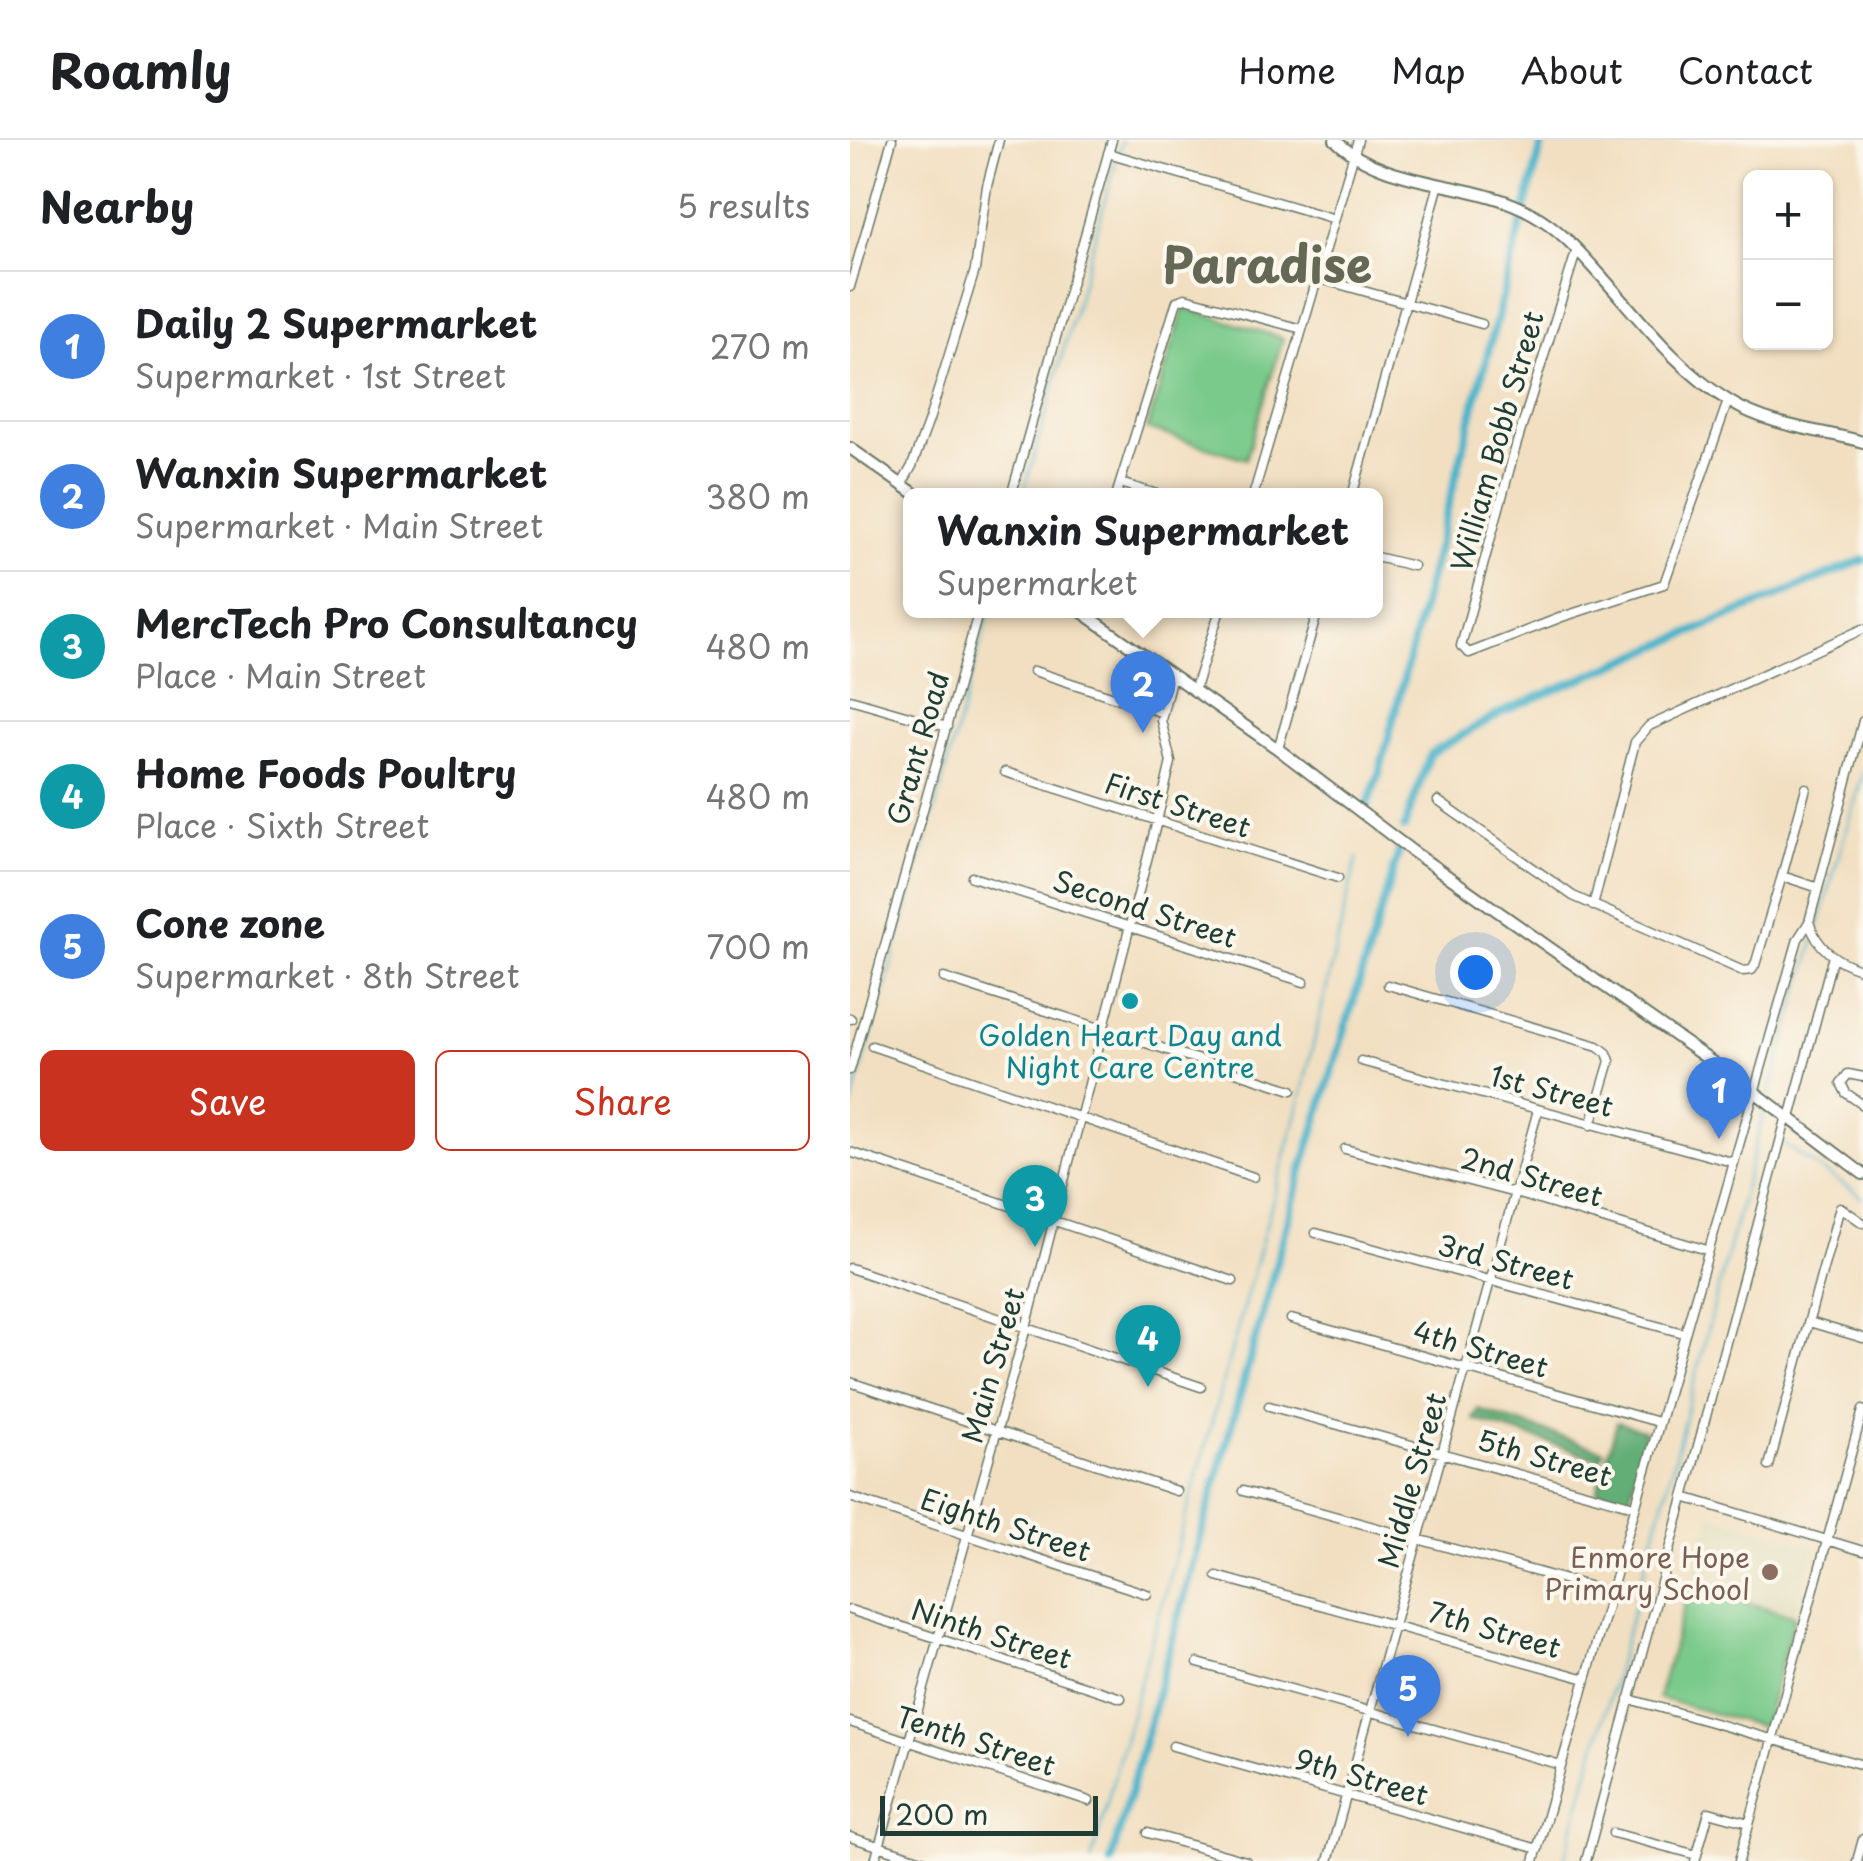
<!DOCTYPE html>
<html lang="en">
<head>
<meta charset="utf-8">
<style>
  :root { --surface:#fff; --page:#f2f2f2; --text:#202124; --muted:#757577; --line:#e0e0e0; --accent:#c8321e }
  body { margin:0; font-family:"Playpen Sans",sans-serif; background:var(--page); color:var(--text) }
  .controls { position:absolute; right:30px; top:30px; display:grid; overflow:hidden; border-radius:15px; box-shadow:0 2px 8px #0004 }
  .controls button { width:90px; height:90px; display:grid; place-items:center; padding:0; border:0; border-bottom:2px solid var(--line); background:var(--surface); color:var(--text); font:50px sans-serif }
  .scale { position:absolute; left:30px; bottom:25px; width:218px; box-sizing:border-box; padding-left:10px; border:5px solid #1f3d34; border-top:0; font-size:28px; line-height:35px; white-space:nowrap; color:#1f3d34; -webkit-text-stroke:8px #fbf7ec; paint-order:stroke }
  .you { position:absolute; left:625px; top:832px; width:35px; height:35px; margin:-25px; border:8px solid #fff; border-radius:50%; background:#1a73e8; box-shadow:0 0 0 15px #1a73e833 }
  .badge { display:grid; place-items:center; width:65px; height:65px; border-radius:50%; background:var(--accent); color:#fff; font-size:32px; font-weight:700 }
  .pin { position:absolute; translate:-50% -82px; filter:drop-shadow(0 2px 5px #0008) }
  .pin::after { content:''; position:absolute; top:52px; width:35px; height:30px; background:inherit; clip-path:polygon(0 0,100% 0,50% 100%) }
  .popup { position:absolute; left:53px; top:348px; width:480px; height:130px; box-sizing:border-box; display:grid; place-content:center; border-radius:15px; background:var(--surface); filter:drop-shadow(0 2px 8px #0005); font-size:32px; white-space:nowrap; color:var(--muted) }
  .popup b { font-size:38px; color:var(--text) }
  .popup::after { content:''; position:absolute; left:50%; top:100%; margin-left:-20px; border:20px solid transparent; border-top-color:var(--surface) }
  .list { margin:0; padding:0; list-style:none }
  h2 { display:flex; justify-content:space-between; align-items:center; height:130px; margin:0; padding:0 40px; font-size:42px }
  h2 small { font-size:32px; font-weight:400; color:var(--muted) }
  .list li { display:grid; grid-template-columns:65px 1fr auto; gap:30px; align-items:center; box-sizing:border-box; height:150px; padding:0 40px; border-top:2px solid var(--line) }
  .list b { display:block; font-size:38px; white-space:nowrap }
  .list p { margin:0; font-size:32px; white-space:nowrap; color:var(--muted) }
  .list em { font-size:32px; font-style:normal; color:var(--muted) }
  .actions { display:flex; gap:20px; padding:30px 40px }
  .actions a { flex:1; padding:22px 0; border:2px solid var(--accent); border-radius:15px; text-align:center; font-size:35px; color:var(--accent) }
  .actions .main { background:var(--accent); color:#fff }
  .map { position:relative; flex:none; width:1013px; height:1721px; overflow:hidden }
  header { display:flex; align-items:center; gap:60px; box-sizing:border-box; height:140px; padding:0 50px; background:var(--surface); border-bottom:2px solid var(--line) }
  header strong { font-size:48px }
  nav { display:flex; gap:55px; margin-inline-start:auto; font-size:35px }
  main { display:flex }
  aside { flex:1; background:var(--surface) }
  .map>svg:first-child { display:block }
  .built { fill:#e0ddbb }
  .green { fill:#7aca8b; stroke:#4c8460; stroke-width:2.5 }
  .forest { fill:#63ae77; stroke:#417656; stroke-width:2.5 }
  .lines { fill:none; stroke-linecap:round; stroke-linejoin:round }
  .stream { stroke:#4cb4ca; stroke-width:2.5 }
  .canal { stroke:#4cb4ca; stroke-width:8 }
  .minor-casing { stroke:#697665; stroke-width:11 }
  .major-casing { stroke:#697665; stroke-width:14 }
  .minor { stroke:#fff; stroke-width:8 }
  .major { stroke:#fff; stroke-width:10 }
  .culture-dot { fill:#0f9aa8; stroke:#fbf7ec; stroke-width:4 }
  .education-dot { fill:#8d6e63; stroke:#fbf7ec; stroke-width:4 }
  .labels { text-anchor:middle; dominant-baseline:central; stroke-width:8; stroke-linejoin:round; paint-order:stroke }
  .street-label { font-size:28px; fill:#1f3d34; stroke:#fbf7ec }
  .culture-label { font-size:28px; fill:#0d838f; stroke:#fbf7ec }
  .education-label { font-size:28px; fill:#785e54; stroke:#fbf7ec; text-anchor:end }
  .town-label { font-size:48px; font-weight:bold; fill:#646854; stroke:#fbf7ec }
</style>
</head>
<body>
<header>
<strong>Roamly</strong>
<nav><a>Home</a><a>Map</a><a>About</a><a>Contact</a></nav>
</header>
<main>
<aside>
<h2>Nearby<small>5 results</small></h2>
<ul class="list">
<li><span class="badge" style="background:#3f7fe0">1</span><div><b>Daily 2 Supermarket</b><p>Supermarket · 1st Street</p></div><em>270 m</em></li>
<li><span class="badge" style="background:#3f7fe0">2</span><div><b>Wanxin Supermarket</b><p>Supermarket · Main Street</p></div><em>380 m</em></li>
<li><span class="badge" style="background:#0f9aa8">3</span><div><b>MercTech Pro Consultancy</b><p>Place · Main Street</p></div><em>480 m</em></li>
<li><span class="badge" style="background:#0f9aa8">4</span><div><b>Home Foods Poultry</b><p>Place · Sixth Street</p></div><em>480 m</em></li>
<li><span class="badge" style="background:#3f7fe0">5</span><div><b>Cone zone</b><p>Supermarket · 8th Street</p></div><em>700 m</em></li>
</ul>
<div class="actions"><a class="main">Save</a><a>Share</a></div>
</aside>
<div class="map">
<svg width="1013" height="1721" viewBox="0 0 1013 1721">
  <rect width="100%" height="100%" fill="#fbf7ec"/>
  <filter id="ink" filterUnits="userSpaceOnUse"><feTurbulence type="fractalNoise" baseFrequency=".01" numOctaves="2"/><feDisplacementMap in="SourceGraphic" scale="20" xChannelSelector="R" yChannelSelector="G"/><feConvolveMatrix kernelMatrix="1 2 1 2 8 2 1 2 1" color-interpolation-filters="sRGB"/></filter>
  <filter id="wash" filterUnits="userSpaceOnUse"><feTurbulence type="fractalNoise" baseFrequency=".0048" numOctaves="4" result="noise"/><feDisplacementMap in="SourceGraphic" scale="40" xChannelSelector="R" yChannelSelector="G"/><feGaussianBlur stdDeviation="2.25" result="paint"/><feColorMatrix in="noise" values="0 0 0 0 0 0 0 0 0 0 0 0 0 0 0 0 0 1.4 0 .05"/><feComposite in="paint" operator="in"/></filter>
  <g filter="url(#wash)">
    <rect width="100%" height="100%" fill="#f2dfc1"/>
    <path class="built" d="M861,1374L965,1407L945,1476L840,1447Z"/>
    <path class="green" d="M334,168L433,198L396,319L297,289Z
      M840,1447L945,1476L913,1587L808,1558Z"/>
    <path class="forest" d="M628,1269L754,1311L750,1319L623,1279Z
      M767,1282L795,1291L779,1361L747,1352Z"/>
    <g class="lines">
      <path class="stream" d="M268,13L272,0
        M173,356L266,21
        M966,793L1013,633
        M919,956L964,801
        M0,972L140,470
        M935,1005L1013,1058
        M241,1721L448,969L507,718
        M714,1721L814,1359L916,964"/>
      <path class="canal" d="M517,666L529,634L693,0
        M554,688L580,614L652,572L1013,420
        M261,1721L452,1030L550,708"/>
    </g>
  </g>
  <g filter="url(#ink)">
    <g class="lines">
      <g class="minor-casing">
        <path id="minor" d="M258,13L485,79
          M727,109L666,306L611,506L619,513L712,477L814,444L878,261
          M467,138L632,184
          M0,147L42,0
          M270,343L314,356
          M52,344L62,326L79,280L125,130L137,46L149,0
          M161,356L262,0
          M266,356L327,161L335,158L452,189
          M403,356L508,0
          M502,356L589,44
          M526,417L563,426
          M184,531L313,573
          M344,551L370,470
          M0,559L97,587
          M1013,581L959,782C967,809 987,822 1013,830
          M428,609L468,470
          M155,632L488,738
          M588,661L723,756L893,831L902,830L905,825L932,736L966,747
          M932,736L956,648
          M122,737L454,842
          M743,766L785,602L799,586L1013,489
          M94,838L442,950
          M538,845L748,906L757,913L760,921L741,985
          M0,878L1,879
          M22,906L403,1037
          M511,921L882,1022
          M0,930L129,470
          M1013,937L998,934L991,943L996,953L1013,965
          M940,978L983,816
          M495,1009L665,1053L857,1110
          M0,1012L383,1141
          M466,1093L833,1193
          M0,1128L351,1247
          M441,1179L808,1282
          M959,1182L1013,1198
          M0,1242L326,1351
          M419,1266L784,1366
          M919,1326L990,1067L1013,1083
          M393,1351L760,1452
          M0,1357L297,1454
          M834,1357L1013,1411
          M367,1436L736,1539
          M0,1470L271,1558
          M348,1523L711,1625
          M779,1559L1013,1625
          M0,1582L239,1661
          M323,1606L688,1709
          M298,1693L396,1721
          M763,1693L847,1715
          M0,1697L75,1721
          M25,1721L176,1188L307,681L321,622L311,580L322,535
          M478,1721L688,970
          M684,1721L948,799L959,782
          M736,1721L937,976
          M845,1721L859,1672L899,1683
          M889,1721L1013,1270
          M1007,1721L1013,1699"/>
      </g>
      <g class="major-casing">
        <path id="major" d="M485,0C537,50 623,39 683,74C708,88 727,109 746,130C787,175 828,231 882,263C920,286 970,290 1013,302
          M0,308L68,356
          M229,470L428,609L562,711L902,950L1013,1034"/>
      </g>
      <use href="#minor" class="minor"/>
      <use href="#major" class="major"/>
    </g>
  </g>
  <circle class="culture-dot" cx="280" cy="861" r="10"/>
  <circle class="education-dot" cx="920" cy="1432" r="10"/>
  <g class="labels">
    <g class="street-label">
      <text transform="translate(646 301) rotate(-74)">William Bobb Street</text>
      <text transform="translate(67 608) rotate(-74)">Grant Road</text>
      <text transform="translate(328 664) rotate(18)">First Street</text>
      <text transform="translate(295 768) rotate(18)">Second Street</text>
      <text transform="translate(702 950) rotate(15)">1st Street</text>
      <text transform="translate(682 1036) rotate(16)">2nd Street</text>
      <text transform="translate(656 1121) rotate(15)">3rd Street</text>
      <text transform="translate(631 1208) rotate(16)">4th Street</text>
      <text transform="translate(142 1225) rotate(-74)">Main Street</text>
      <text transform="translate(695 1317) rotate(16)">5th Street</text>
      <text transform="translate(561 1340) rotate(-74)">Middle Street</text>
      <text transform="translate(156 1384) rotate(18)">Eighth Street</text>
      <text transform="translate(645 1489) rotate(16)">7th Street</text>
      <text transform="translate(142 1493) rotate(18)">Ninth Street</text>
      <text transform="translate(126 1600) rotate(18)">Tenth Street</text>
      <text transform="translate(512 1636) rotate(16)">9th Street</text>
    </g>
    <g class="culture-label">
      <text x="280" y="894">Golden Heart Day and<tspan x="280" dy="32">Night Care Centre</tspan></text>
    </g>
    <g class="education-label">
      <text x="900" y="1416">Enmore Hope<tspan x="900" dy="32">Primary School</tspan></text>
    </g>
    <g class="town-label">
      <text x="417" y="123">Paradise</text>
    </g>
  </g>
</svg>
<div class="controls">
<button>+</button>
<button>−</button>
</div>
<div class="scale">200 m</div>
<div class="you"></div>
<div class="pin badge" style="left:869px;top:999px;background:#3f7fe0">1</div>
<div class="pin badge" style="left:293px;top:593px;background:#3f7fe0">2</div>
<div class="popup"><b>Wanxin Supermarket</b>Supermarket</div>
<div class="pin badge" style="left:185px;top:1107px;background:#0f9aa8">3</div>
<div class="pin badge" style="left:298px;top:1247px;background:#0f9aa8">4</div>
<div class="pin badge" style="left:558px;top:1597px;background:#3f7fe0">5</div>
</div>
</main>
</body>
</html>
